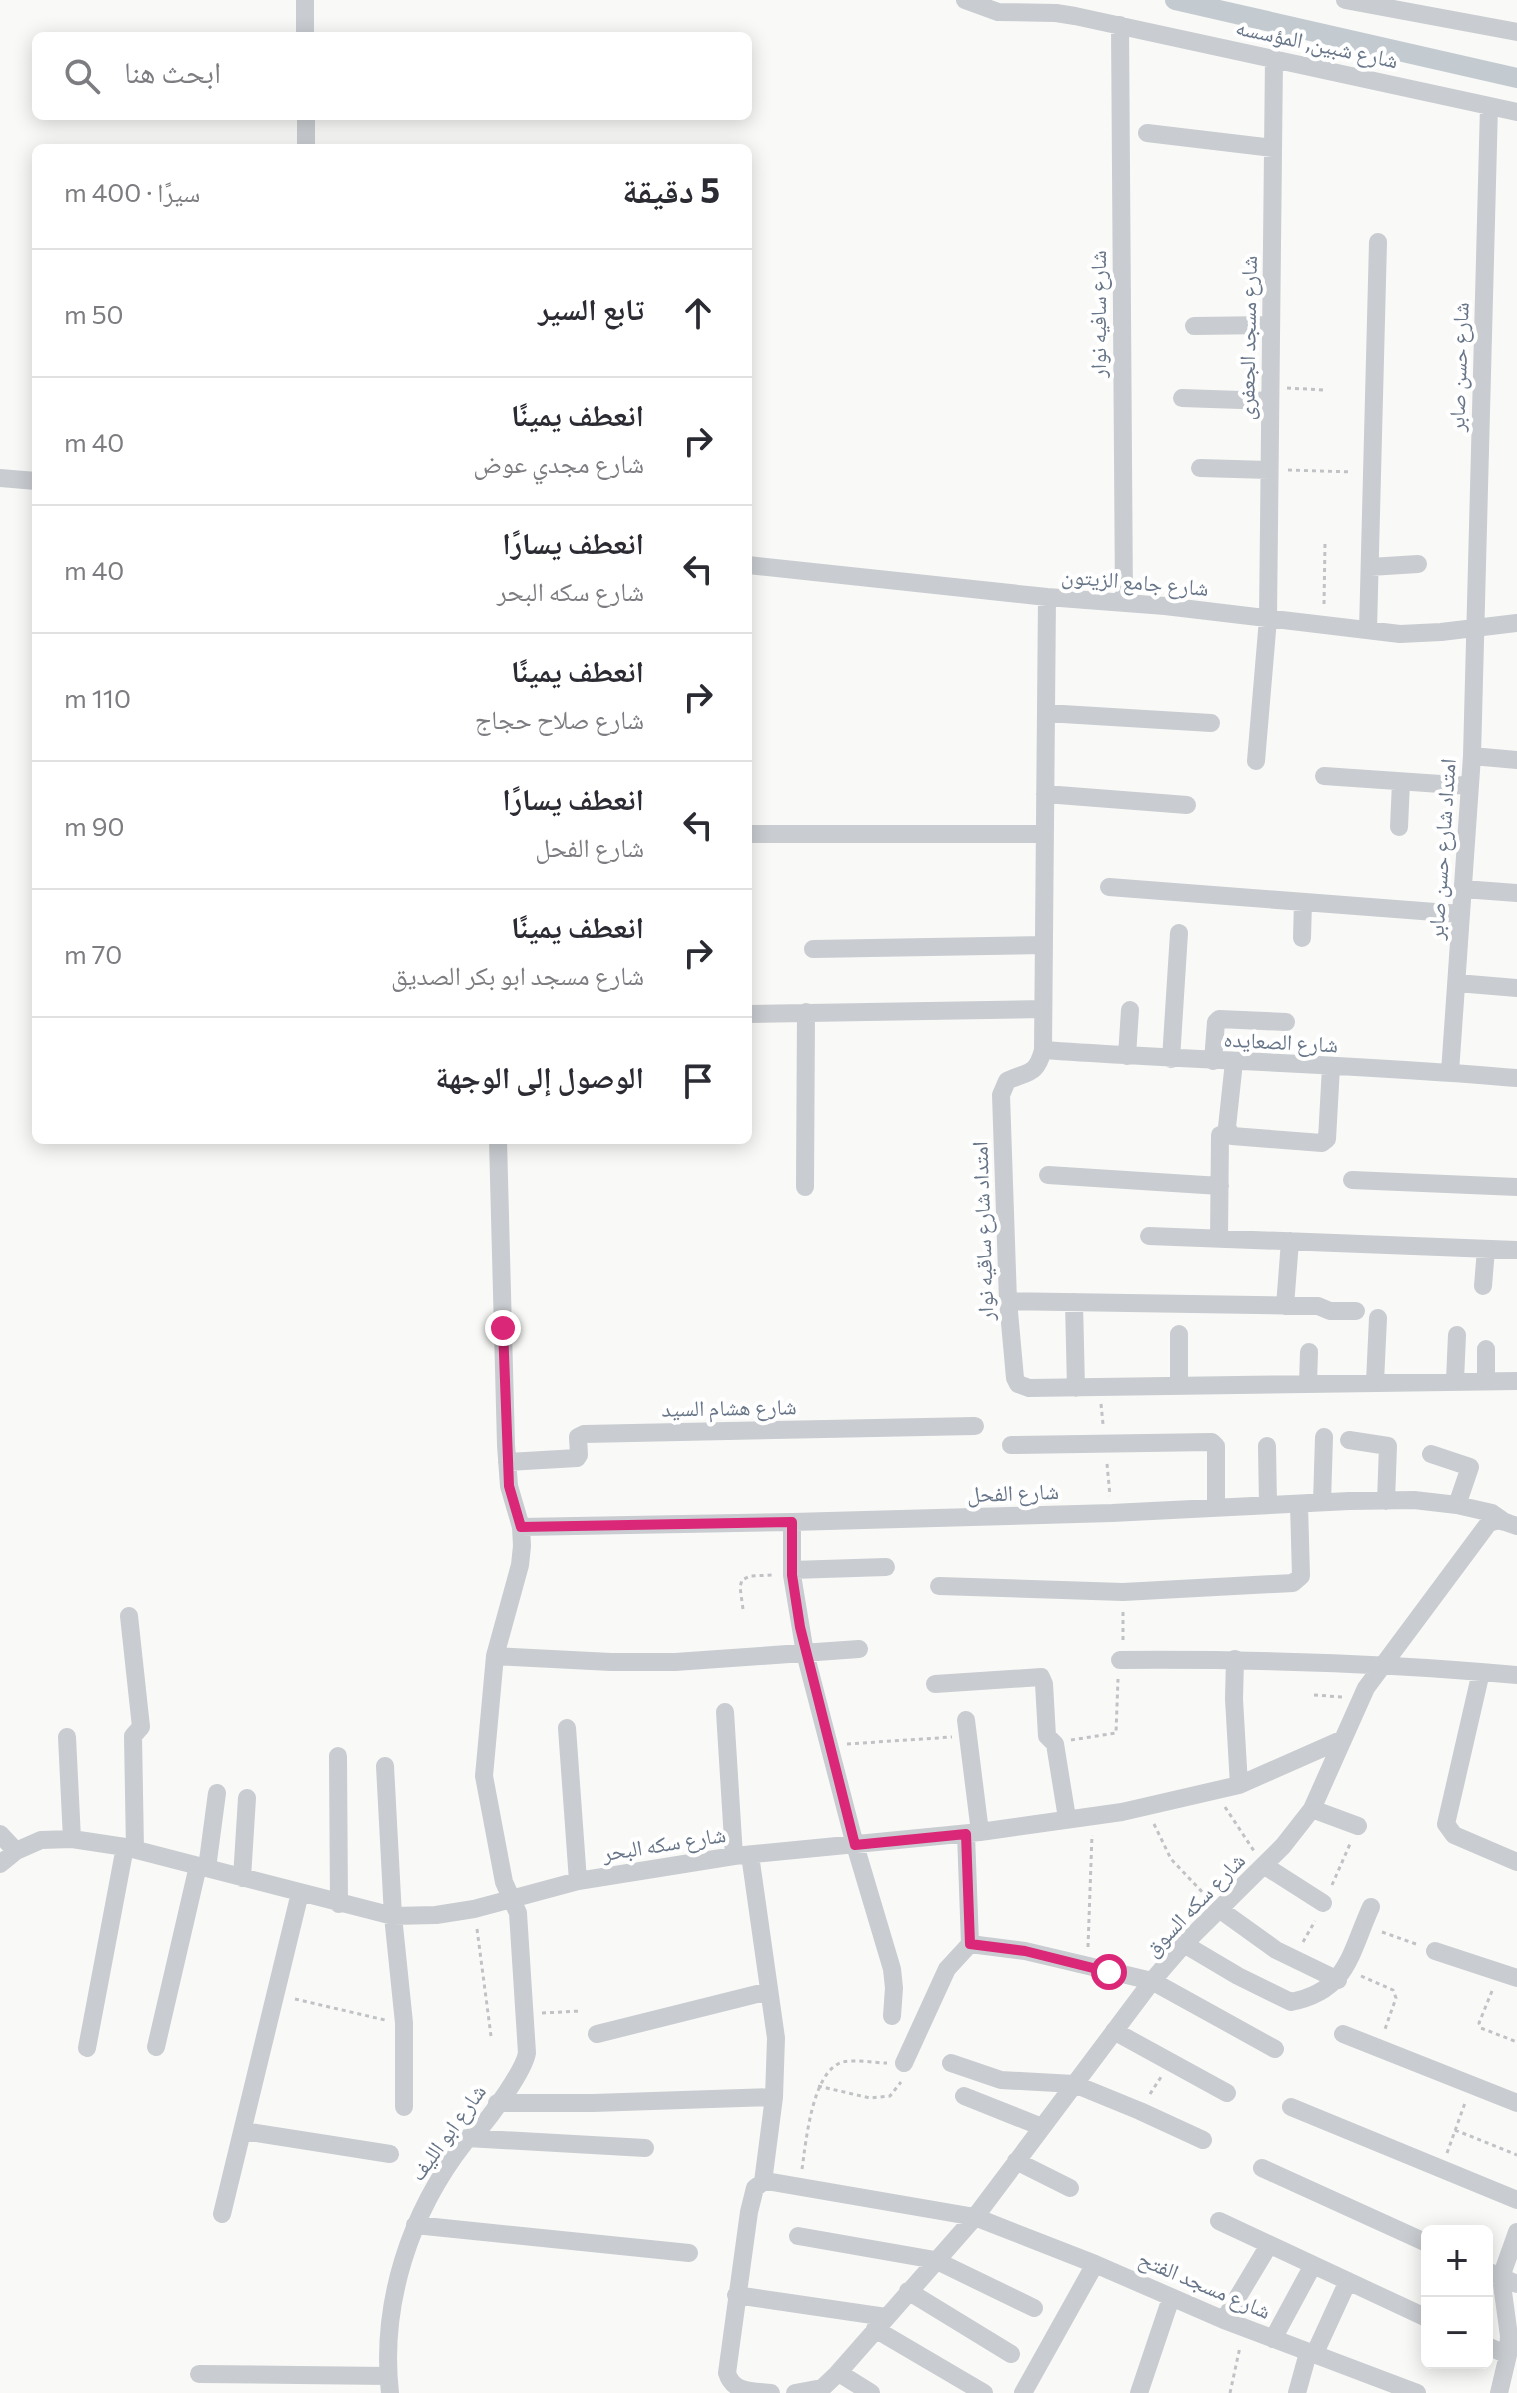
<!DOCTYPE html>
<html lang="ar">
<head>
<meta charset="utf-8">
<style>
  :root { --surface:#fff; --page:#f7f7f7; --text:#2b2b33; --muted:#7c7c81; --line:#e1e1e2 }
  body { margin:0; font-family:Commissioner,"Noto Naskh Arabic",sans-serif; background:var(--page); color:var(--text); direction:rtl }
  .controls { position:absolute; right:24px; bottom:24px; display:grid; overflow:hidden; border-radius:12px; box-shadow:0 4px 20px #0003 }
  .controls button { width:72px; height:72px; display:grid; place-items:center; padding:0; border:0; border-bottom:2px solid var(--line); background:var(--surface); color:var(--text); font:40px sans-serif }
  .stop { position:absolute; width:24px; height:24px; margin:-18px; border:6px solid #db2777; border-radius:50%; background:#fff }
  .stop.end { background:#db2777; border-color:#fff; box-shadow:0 2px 8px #0008 }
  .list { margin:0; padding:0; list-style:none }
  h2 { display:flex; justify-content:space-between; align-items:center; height:104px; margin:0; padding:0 32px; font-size:34px }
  h2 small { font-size:26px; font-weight:400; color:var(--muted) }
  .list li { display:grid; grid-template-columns:52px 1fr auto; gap:24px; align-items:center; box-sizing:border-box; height:128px; padding:0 32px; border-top:2px solid var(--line) }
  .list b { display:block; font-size:30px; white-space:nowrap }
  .list p { margin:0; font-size:26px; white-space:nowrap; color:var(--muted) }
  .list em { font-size:26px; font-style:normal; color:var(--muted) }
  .icon { flex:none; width:44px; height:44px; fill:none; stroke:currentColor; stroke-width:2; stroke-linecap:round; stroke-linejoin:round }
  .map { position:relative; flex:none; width:1517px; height:2393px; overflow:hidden; direction:ltr }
  .search { position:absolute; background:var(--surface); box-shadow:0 4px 20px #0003; left:32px; top:32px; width:720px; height:88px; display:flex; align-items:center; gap:20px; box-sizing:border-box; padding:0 28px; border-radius:12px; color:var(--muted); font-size:30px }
  .panel { position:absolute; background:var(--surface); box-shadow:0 4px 20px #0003; left:32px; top:144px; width:720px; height:1000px; border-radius:12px; direction:rtl }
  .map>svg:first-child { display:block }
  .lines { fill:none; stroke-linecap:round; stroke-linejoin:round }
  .canal { stroke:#c3cbd1; stroke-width:20 }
  .path { stroke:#c0c2c5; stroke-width:3; stroke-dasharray:4 4; stroke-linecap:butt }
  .street { stroke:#c9ccd0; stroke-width:18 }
  .route { stroke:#db2777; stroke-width:10 }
  .labels { text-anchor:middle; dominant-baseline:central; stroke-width:8; stroke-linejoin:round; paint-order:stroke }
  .street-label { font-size:22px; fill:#677588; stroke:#fff }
</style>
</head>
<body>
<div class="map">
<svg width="1517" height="2393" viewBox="0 0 1517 2393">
  <rect width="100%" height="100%" fill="#f9f9f7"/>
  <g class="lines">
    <path class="canal" d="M1175,0L1517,78"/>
    <path class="path" d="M1287,388L1324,390
      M1288,470L1352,472
      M1324,604L1325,544
      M1101,1404L1103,1424
      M1107,1464L1110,1496
      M743,1609L740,1587L742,1580L750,1576L772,1575
      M1123,1640V1612
      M1314,1695L1342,1697
      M1071,1740L1116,1733L1118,1679
      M847,1744L952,1737
      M1225,1807L1254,1851
      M1154,1824L1171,1859L1205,1895
      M1332,1885L1350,1844
      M477,1929L491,2036
      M1382,1932L1416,1944
      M1303,1942L1315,1921
      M1088,1947L1092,1835
      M1361,1976L1393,1990L1396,1998L1385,2029
      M1492,1991L1479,2023L1481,2028L1517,2042
      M295,1999L385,2020
      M542,2013L581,2011
      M818,2086L870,2098L890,2096L901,2082
      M1150,2094L1161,2077
      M1455,2130L1517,2155
      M1447,2153L1465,2103
      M802,2169C806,2142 812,2070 843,2062C855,2059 874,2063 887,2063
      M1230,2393L1240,2347"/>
    <path class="street" d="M305,0V36
      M965,0L998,12L1056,13L1075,16L1517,112
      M1345,0L1517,32
      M1120,25L1124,602
      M306,116V148
      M1147,133L1273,148
      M1194,326L1271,325
      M1182,398L1270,401
      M1200,468L1269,470
      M0,478L36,481
      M748,565L1047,597L1165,606L1400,634L1441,632L1517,623
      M1370,567L1418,564
      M1047,597L1043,1050C1036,1076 1028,1071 1007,1081L1001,1095L1008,1301L1015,1378L1018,1384L1029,1388L1517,1381
      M1368,630L1378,242
      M1046,713L1211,723
      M1472,756L1517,760
      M1256,761L1268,619L1274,58
      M1324,776L1470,786
      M1045,794L1187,805
      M1399,827L1401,782
      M748,834H1045
      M1109,887L1461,914
      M1463,889L1517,893
      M1302,938L1303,902
      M813,949L1043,945
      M1457,983L1517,988
      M748,1014L1043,1009
      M1043,1050C1201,1061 1360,1064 1517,1078
      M1127,1056L1130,1010
      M1171,1059L1179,933
      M1213,1061L1216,1022L1219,1019L1286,1022
      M1234,1062L1227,1127L1232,1136L1322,1143L1327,1139L1331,1067
      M1450,1072L1472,756L1489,106
      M1048,1175L1220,1186
      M1352,1180L1517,1187
      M805,1187L806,1012
      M1149,1236L1517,1250
      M1219,1239L1220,1135
      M1483,1286L1486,1249
      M1008,1301L1318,1306L1330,1311H1356
      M1074,1302L1076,1388
      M1285,1306L1290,1241
      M1455,1380L1457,1335
      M1486,1380V1349
      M1375,1382L1378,1318
      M1308,1383L1309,1352
      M1179,1386V1334
      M1349,1440L1388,1446L1386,1501
      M1011,1445L1212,1442L1216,1446V1508
      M1267,1446L1268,1505
      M1431,1454L1470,1467L1457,1505
      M507,1462L577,1458L579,1455L578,1437L584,1434L975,1426
      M1322,1502L1324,1437
      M792,1522V1575L805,1653L855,1845L892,1969L894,1988L892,2016
      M521,1527L792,1522L1112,1513L1349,1501L1414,1500L1457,1505L1492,1513L1502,1520
      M792,1570L886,1567
      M939,1586L1123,1592L1293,1583L1301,1576L1299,1504
      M129,1616L141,1727L133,1736L135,1849
      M495,1656L611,1662H675L859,1649
      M1235,1659L1234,1699L1239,1785
      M1120,1660C1253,1659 1385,1663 1517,1675
      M1481,1672L1446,1824L1454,1835L1517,1862
      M935,1684L1041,1677L1044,1684L1047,1736L1055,1744L1067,1818
      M725,1712L734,1856
      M966,1720L980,1832
      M567,1728L578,1881
      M67,1737L72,1839
      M338,1756L339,1904
      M385,1766L393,1916L404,2023V2107
      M1312,1809L1358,1826
      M0,1834L16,1851
      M750,1855L776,2038L774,2097L763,2182L755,2188L749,2212L727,2373C733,2393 753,2391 771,2393
      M0,1864L16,1851L41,1840L72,1839L125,1847L393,1916L436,1915L474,1909L578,1881L734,1856L980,1832L1122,1812L1239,1785L1341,1740
      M1265,1866L1323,1903
      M207,1868L217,1793
      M242,1878L247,1798
      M1219,1909L1276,1950L1338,1980
      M970,1944L1025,1951L1152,1981L1275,2049
      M1184,1944L1238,1976L1291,2002C1348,1991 1350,1953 1371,1907
      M1435,1951L1517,1978
      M1114,2031L1227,2093
      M597,2034L769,1991
      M1343,2034L1517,2103
      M156,2047L198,1866
      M87,2048L125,1847
      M904,2063L947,1969L970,1944L966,1834
      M951,2063L1001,2080L1074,2084L1140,2111L1203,2140
      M964,2096L1042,2127
      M497,2103H593L774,2097
      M1291,2107L1517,2200
      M243,2131L390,2154
      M467,2138L645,2148
      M1016,2161L1070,2188
      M1262,2168L1427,2243
      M763,2182H772L975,2217L1095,2264L1224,2320L1417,2393
      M222,2214L300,1893
      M1219,2221L1427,2318
      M415,2225L689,2253
      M798,2236L935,2260L1034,2308
      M1487,2271L1517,2284
      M908,2291L1011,2354
      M736,2295L886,2317
      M1224,2320L1269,2245
      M875,2329L984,2393
      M1273,2339L1313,2265
      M1487,2346L1508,2355
      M1314,2355L1348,2281
      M839,2373L871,2393
      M199,2374L388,2376
      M390,2393C380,2304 410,2212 465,2142C469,2137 475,2135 479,2130C492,2114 524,2071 527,2053L518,1913L504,1882L484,1776L495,1656L520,1565L522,1546L521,1527L509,1486L506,1445L498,1140
      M795,2393L822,2388
      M817,2393L837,2374L975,2217L1152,1981L1184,1944L1283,1846L1312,1809L1366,1688L1488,1524C1499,1517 1506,1523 1517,1526
      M1023,2393L1095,2264
      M1139,2393L1171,2298
      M1297,2393L1308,2353
      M1499,2393L1508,2355L1509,2336L1501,2277L1517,2232"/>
  </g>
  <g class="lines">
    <path class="route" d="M503,1328L509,1486L521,1527L792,1522V1575L800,1627L855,1845L966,1834L970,1944L1025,1951L1109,1972"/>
  </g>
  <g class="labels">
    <g class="street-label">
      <text transform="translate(1317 43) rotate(12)">شارع شبين, المؤسسه</text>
      <text transform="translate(1097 314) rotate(-90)">شارع سافيه نوار</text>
      <text transform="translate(1247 338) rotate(-89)">شارع مسجد الجعفرى</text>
      <text transform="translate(1458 367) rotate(-88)">شارع حسن صابر</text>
      <text transform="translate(1135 581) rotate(5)">شارع جامع الزيتون</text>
      <text transform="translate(1441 849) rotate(-86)">امتداد شارع حسن صابر</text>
      <text transform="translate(1281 1041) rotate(3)">شارع الصعايده</text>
      <text transform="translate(982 1231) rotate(-92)">امتداد شارع ساقيه نوار</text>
      <text transform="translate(729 1407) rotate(-1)">شارع هشام السيد</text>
      <text transform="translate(1013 1492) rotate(-2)">شارع الفحل</text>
      <text transform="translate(664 1843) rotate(-9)">شارع سكه البحر</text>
      <text transform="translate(1194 1904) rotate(-46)">شارع سكه السوق</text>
      <text transform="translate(447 2132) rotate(-54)">شارع ابو الليف</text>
      <text transform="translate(1205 2284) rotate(23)">شارع مسجد الفتح</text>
    </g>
  </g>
</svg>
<div class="controls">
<button>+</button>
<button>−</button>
</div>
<div class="stop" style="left:1109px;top:1972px"></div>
<div class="stop end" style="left:503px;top:1328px"></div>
<div class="search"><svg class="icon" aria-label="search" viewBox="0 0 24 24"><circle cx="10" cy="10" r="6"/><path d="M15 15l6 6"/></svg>ابحث هنا</div>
<section class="panel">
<h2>5 دقيقة<small>سيرًا · 400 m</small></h2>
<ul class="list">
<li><svg class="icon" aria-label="ahead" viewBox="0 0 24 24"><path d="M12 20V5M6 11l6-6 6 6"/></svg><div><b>تابع السير</b></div><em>50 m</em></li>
<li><svg class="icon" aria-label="right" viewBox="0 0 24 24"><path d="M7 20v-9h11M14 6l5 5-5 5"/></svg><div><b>انعطف يمينًا</b><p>شارع مجدي عوض</p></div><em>40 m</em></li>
<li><svg class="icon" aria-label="left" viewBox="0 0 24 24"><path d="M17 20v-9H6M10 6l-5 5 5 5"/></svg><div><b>انعطف يسارًا</b><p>شارع سكه البحر</p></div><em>40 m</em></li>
<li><svg class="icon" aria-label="right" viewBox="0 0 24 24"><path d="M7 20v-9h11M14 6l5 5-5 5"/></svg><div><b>انعطف يمينًا</b><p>شارع صلاح حجاج</p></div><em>110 m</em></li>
<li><svg class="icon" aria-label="left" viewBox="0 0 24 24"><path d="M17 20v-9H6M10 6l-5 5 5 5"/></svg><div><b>انعطف يسارًا</b><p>شارع الفحل</p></div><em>90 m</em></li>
<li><svg class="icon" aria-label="right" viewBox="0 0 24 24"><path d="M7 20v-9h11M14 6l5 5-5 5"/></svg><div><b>انعطف يمينًا</b><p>شارع مسجد ابو بكر الصديق</p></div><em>70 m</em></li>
<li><svg class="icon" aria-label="arrive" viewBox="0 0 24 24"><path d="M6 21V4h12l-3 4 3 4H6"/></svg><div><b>الوصول إلى الوجهة</b></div></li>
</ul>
</section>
</div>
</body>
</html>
